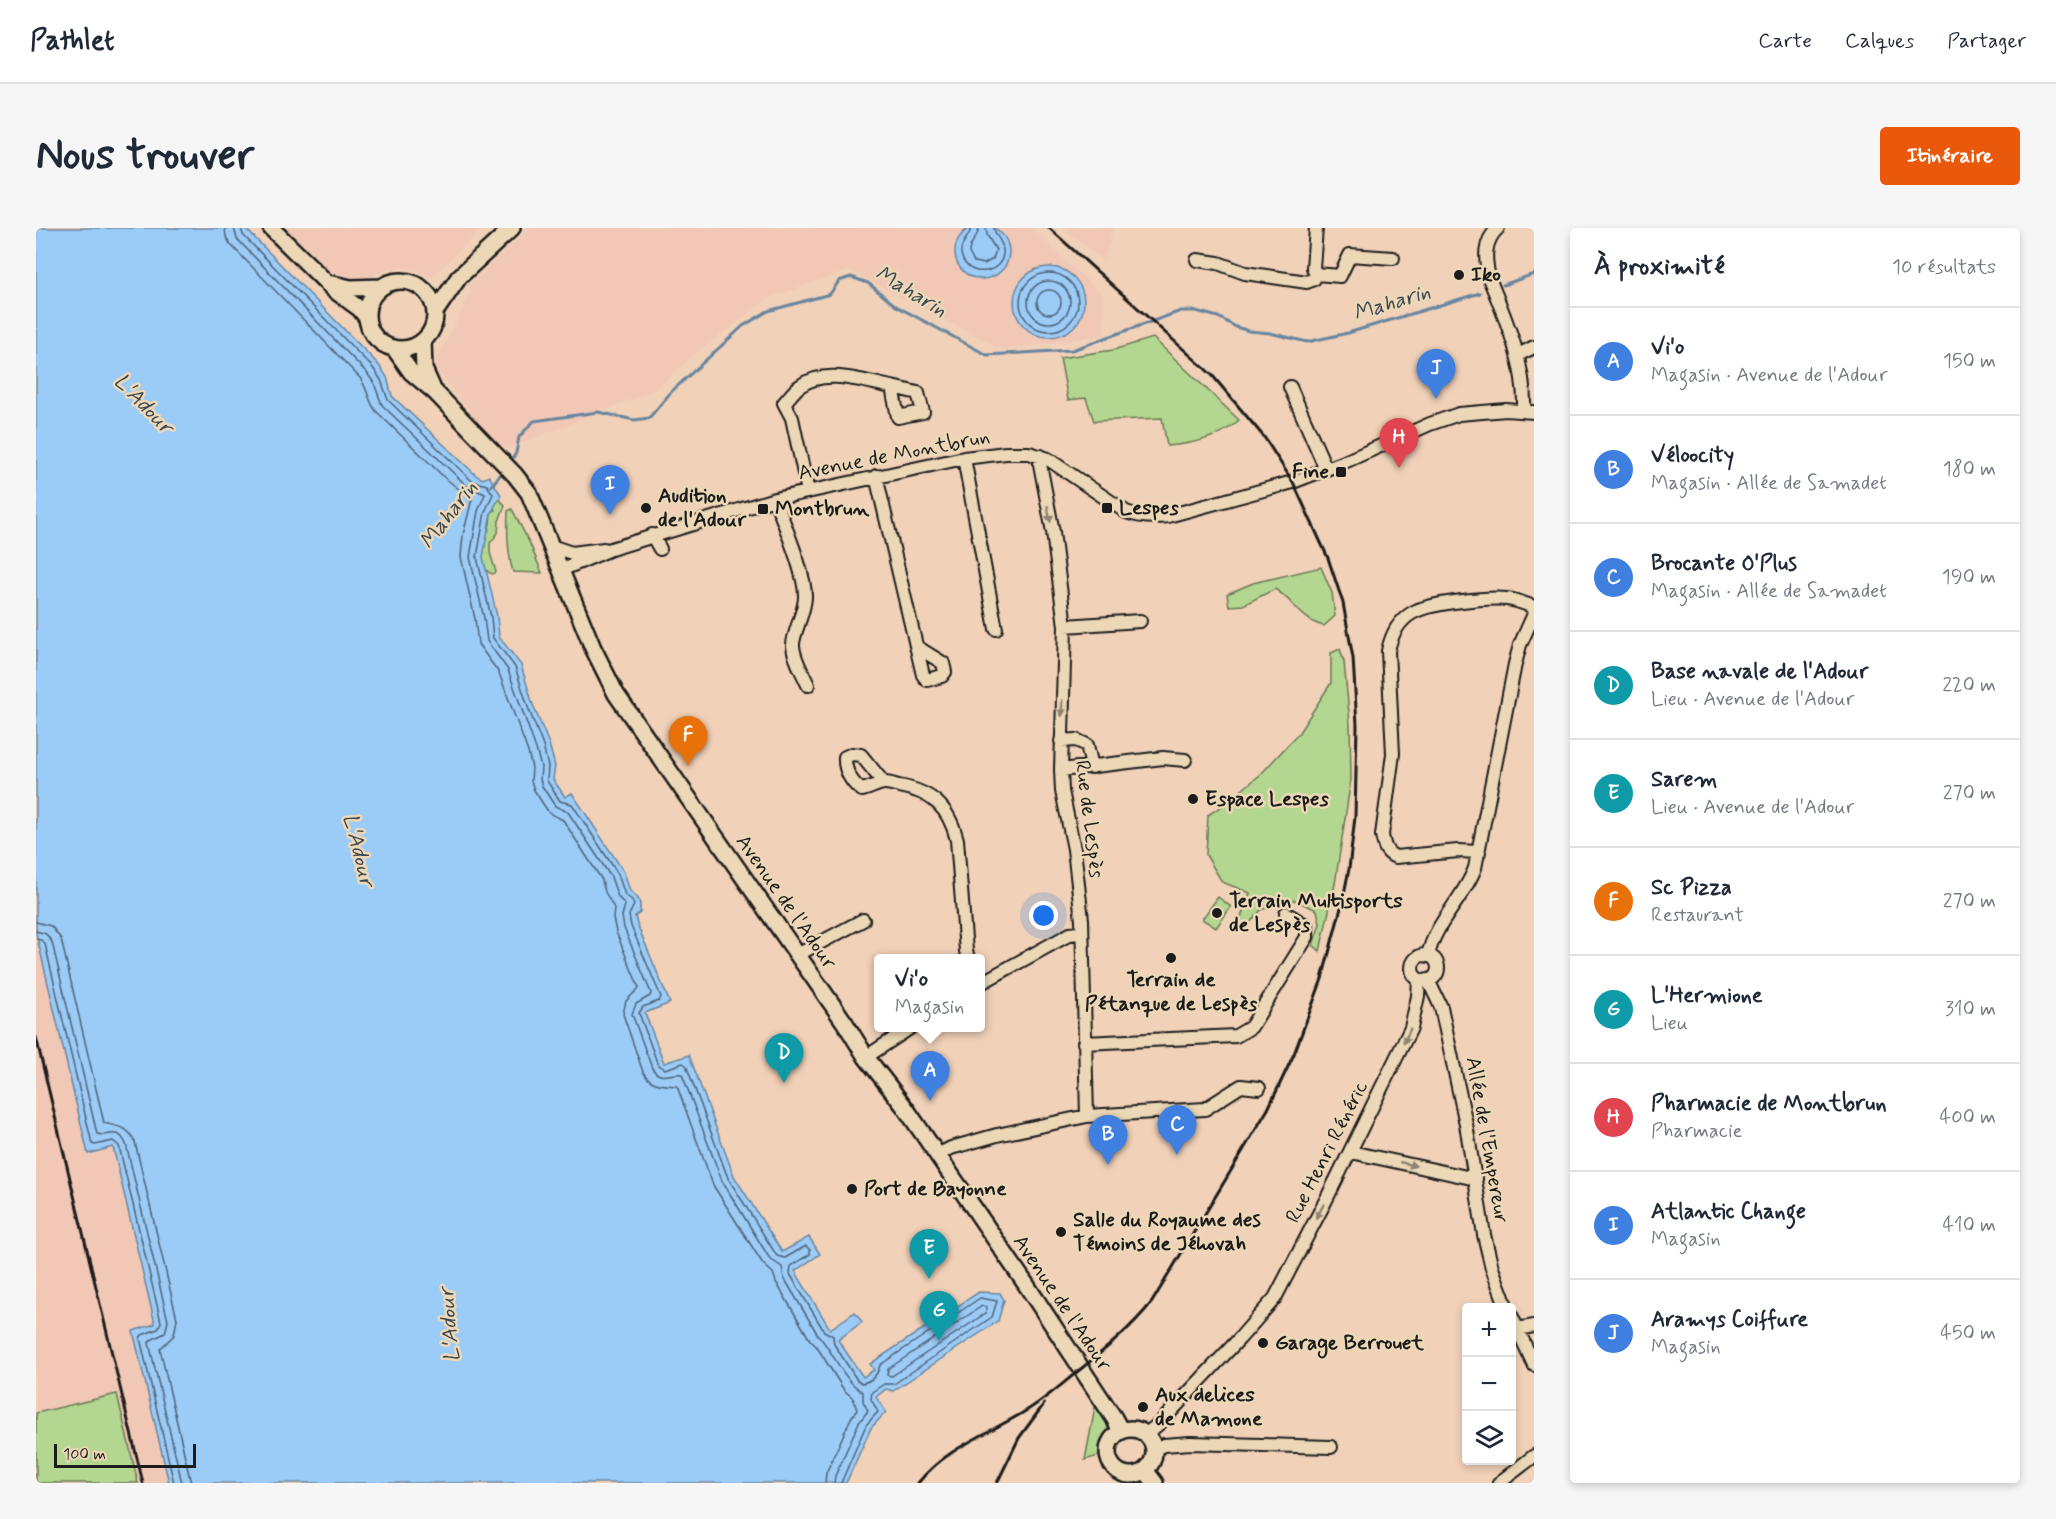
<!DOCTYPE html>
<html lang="fr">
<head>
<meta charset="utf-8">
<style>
  :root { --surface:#fff; --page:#f6f6f7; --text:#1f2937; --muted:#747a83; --line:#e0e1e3; --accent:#ea580c }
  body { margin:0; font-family:Mynerve,sans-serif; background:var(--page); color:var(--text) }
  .controls { position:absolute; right:18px; bottom:18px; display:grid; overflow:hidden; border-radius:6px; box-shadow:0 3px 9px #0003 }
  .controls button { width:54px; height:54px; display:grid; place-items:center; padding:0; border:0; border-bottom:2px solid var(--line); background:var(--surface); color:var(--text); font:30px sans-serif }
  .scale { position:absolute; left:18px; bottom:15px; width:142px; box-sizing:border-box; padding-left:6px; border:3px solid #1c1c1c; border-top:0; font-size:16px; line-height:21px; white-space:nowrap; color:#1c1c1c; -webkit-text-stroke:4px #ecd8b6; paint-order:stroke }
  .you { position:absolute; left:1008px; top:688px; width:21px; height:21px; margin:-15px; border:4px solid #fff; border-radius:50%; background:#1a73e8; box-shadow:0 0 0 9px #1a73e833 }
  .badge { display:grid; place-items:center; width:39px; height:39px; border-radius:50%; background:var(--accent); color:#fff; font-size:20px; font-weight:700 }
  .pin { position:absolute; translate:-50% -50px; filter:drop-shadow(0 2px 3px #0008) }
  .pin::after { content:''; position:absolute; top:32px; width:21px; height:18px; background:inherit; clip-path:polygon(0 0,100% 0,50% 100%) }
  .popup { position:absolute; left:838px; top:726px; width:111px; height:78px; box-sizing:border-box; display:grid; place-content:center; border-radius:6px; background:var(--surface); filter:drop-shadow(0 2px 4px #0005); font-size:20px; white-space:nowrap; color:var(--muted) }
  .popup b { font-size:22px; color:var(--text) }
  .popup::after { content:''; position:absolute; left:50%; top:100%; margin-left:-12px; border:12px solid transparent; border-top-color:var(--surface) }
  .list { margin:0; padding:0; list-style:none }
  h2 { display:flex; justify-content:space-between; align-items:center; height:78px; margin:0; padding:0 24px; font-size:26px }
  h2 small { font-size:20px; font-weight:400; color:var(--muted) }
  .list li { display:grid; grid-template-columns:39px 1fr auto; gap:18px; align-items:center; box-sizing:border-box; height:108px; padding:0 24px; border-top:2px solid var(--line) }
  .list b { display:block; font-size:22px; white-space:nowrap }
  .list p { margin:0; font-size:20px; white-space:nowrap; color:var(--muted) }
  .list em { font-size:20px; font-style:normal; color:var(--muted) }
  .icon { flex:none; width:33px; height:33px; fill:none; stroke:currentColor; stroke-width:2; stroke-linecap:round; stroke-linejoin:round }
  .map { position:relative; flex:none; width:1498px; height:1255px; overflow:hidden; border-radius:6px }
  header { display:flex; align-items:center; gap:36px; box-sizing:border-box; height:84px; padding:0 30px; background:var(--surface); border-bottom:2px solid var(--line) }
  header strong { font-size:28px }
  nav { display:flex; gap:33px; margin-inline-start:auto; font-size:21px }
  .intro { display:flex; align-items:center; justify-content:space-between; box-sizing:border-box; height:144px; padding:0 36px }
  h1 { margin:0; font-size:42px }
  .button { padding:15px 27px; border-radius:6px; background:var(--accent); color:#fff; font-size:21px; font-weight:700 }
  main { display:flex; gap:36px; padding:0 36px }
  aside { flex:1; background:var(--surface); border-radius:6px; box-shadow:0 3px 9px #0003 }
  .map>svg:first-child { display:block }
  .built { fill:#f1c8b6 }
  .green { fill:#b3d690; stroke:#687956; stroke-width:1.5 }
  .water { fill:#9bcbf7; stroke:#68859f; stroke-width:1.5 }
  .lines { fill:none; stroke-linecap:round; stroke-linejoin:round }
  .shore { stroke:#4f6274; stroke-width:1.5 }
  .stream { stroke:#68859f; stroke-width:3 }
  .minor-casing { stroke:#1c1c1c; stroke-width:16 }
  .major-casing { stroke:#1c1c1c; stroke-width:20 }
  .minor { stroke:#ecd8b6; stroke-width:12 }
  .major { stroke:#ecd8b6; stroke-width:15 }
  .rail { stroke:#1c1c1c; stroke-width:3 }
  .oneway { fill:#8e8371 }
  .poi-dot { fill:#1c1c1c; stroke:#ecd8b6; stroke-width:2 }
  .labels { text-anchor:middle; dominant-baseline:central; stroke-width:5; stroke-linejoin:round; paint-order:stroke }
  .poi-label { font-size:21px; font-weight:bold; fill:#1c1c1c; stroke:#ecd8b6; text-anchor:start }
  .street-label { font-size:21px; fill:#1c1c1c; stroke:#ecd8b6 }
  .water-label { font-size:22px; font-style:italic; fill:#3c4853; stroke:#ecd8b6 }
</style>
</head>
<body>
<header>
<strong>Pathlet</strong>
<nav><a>Carte</a><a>Calques</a><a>Partager</a></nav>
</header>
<div class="intro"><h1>Nous trouver</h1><a class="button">Itinéraire</a></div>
<main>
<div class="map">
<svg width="1498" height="1255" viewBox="0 0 1498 1255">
  <rect width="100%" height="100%" fill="#f1d1b8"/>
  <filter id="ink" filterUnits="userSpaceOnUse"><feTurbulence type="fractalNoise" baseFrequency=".0167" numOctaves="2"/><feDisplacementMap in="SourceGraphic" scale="12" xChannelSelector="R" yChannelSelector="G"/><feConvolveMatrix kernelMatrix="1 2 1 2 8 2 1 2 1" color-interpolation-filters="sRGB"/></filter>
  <g filter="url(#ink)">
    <path class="built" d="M246,0H447L395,49L380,43L367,40L348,43L334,50L322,51L299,46L286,39Z
      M494,0H994L1067,67L1069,107L967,122L814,42L733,70L657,127L619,162L466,223L401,143L398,137L435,64L433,57Z
      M1029,0H1077L1068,33L1035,6Z
      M0,705L52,925L77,918L119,1096L97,1104L133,1255H0Z"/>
    <path class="green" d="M1117,110L1203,192C1185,210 1156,216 1131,218L1126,190L1058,193L1050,170L1032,172L1024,130L1077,122Z
      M463,271L469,277L463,293L462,305L454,315V325L460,344L457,346C443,343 445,319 449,308C452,300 451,308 453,300C455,295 454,290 455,285L459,282L457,278Z
      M476,281L494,316L506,345L477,344C471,324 471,303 472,283Z
      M1285,339L1296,365L1299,388L1288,398C1266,393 1257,372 1239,361L1207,377L1193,378L1191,366L1217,355Z
      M1304,421L1308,434L1314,496L1315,551L1299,656L1284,723L1277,717L1284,696L1281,682L1258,672L1225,682L1212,697L1201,700L1214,665L1186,654L1170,627L1172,587L1188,577L1225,546L1262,506L1295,455V425Z
      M1182,669L1195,679L1180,700L1166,691Z
      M81,1166L102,1255H0V1185Z
      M1060,1174L1070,1191L1072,1204L1067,1216L1066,1227L1049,1232Z"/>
    <path class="water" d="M919 24a27 27 0 1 1 54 0a27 27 0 1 1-54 0Z
      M0,0H209L342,136L351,149L356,168L441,248L447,251L453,248L465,267L455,285L447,329L461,388L463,409L485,437L497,477L513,516L519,538L517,551L529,569L536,565L588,644L594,663C603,669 605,674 604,685L599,688L601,696L634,775L609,785L628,835L653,827L698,948L746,1024L773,1009L784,1026L759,1043L794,1101L819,1084L826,1094L802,1112L827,1149L838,1142L834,1136L943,1064L964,1065L968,1072L962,1093L857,1163L850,1161L840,1169L850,1184L835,1200L810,1255H133L97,1103L119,1096L77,919L52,926L0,705Z
      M978 74a35 35 0 1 1 70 0a35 35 0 1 1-70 0Z"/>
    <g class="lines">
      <path class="shore" d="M189,0L190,9L195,17L324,150C332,161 332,173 340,183L410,251L436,271L427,307L425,329L439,391L442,416L463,445L492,524L496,540L495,553L498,562L513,585L527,592L566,652L569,664L578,680L577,690L580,704L603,760L590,773L587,786L607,844C616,859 627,856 641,858L677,957L727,1036L737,1045L740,1054L774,1112L781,1119L808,1162L817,1170L821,1182L815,1190L790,1245L789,1255
        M198,0L201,11L331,145L338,155L346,177L431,258L449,266L442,283L434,329L448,390L451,413L472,442L500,521L505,539L504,551L506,558L519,578L532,584L575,649L582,669L589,677L586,688L588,700L615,765L614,768L600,776L596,786L616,840C625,854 634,844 646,846L686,953L734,1031L746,1039L748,1050L782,1107C798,1124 806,1152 827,1164V1173L832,1183L823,1194L799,1248L798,1255
        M205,0L207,7L337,140L345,152L352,172L436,253L451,257L457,266L449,284L441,329L455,389L457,410L479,439L492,479L507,518L512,538L511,553L524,573L536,576L582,646L589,667L596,672L598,677L593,687L595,698L625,769L623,773L607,779L603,785L622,837L629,841L647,835L650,837L692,950L741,1028L749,1030L770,1018L774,1022V1026L755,1038L754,1046L788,1103L797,1108L798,1116L821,1152L826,1155C837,1153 842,1146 844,1137L944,1070L961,1073L956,1089L858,1156H848L836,1164L835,1171L842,1184L830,1197L805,1255
        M935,0C934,9 924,14 925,25C928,52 970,48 967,21C966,12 959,8 958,0
        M943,0C942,10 933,14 933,25L938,34L948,36L957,31L960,22L951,7L950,0
        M984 74a29 29 0 1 1 58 0a29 29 0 1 1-58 0Z
        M992 74a21 21 0 1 1 42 0a21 21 0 1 1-42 0Z
        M1001 74a12 12 0 1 1 24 0a12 12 0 1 1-24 0Z
        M0,694L15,698L25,711L68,895C82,899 92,898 99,914L141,1091L138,1107L124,1121L155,1255
        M0,703L10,706L16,714L61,906C73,910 82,898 90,916L132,1093L129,1105L115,1112L113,1115L146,1255
        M0,711L5,712L9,716L56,916L59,917L77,913L83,918L125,1094L122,1101L106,1107L104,1110L138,1255
        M946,1078L951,1079L950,1085L856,1148L851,1147L852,1141Z"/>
      <path class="stream" d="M1467,57L1498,46
        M474,235L480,225L483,209L498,193L562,184L598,192L613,190L635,164L707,98L732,83L794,66L803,53L815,49L832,55L860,78L951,127L1036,122L1145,83H1160L1182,89L1200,99L1213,103L1234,105L1271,114L1312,105L1444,65
        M455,258L468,242"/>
      <g class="minor-casing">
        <path id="minor" d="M1462,0C1447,14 1449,31 1453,50C1470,92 1490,137 1488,183
          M1161,32L1182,35L1209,45L1271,54L1278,51L1280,46L1277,40L1280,0
          M1280,46L1304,48L1314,27L1357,30
          M1482,127L1498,119
          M1254,159L1290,241
          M1005,228L1004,236L1017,304L1029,398L1025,542L1026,563L1038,621L1046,692L1051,888
          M928,230L960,401
          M840,248L887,447L891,452L906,448L909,444L907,435L881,419
          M772,264L756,190L748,175C753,170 758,162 764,158C789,139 829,154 856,159L862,189L887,184L882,165L856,159
          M739,271C747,294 770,347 769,369C769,384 756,407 757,418C758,432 767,445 772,457
          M616,307L624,321
          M515,318L536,325L568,321
          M525,342L575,321L739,271L928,230L970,225H993L1012,231L1090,284C1104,289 1116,290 1132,288L1257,254L1306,235L1394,196L1423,186L1470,182L1498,184
          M1029,398L1104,393
          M1025,513L1040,512L1051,517L1056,539
          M1025,542L1127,530L1149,532
          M847,554L825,527L816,526L809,529C808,542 816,556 826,562C833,561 842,555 849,555C853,555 859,557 863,558C896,564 913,579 921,612L930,723L932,730
          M1443,624L1422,623L1360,629C1349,625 1348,617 1346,607L1357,526L1352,423C1355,408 1361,394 1376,385C1392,375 1451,369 1471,371C1480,372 1490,376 1498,379
          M761,727L827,692
          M1376 740a13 13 0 1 1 26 0a13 13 0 1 1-26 0Z
          M1392,728C1399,694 1427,672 1439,640L1479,436L1484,417L1498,386
          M1392,752L1405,779L1430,896L1448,1007L1456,1040L1471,1080
          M945,755L1034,706L1042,705L1046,707
          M1048,815L1200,808L1215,799L1271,709V698L1250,685
          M830,829L874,800
          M1315,924L1440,951
          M901,927L915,920L961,907L1051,888L1169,881L1205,858L1223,860
          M1476,1089L1498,1137
          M1481,1101L1498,1098
          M1110,1206L1124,1195L1204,1110L1239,1070L1291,970L1375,800L1382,768L1383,752
          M1118,1221L1128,1217L1154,1215L1295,1219
          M1463,1255L1498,1228"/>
      </g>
      <g class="major-casing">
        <path id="major" d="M235,0L298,62L324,81L331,90
          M331 87a34 34 0 1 1 68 0a34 34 0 1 1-68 0Z
          M292,55L315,60L345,59
          M399,84L423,49L476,0
          M387,113L388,141L396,159
          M358,120L375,144L399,164L479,247L493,265L557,420L580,466L809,795L830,829L868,878L989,1055L1078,1190L1085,1203
          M1072 1224a23 23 0 1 1 46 0a23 23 0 1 1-46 0Z
          M1109,1242L1119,1255"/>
      </g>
      <use href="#minor" class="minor"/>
      <use href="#major" class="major"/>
      <path class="rail" d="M0,809L107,1255
        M882,1255C910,1220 950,1207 988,1184C1009,1172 1027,1155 1046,1140C1072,1119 1095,1100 1116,1074L1232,881L1258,826L1286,751L1306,676L1313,641L1319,589L1321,497L1317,430L1307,375L1292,330L1257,254L1228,209L1176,147L1013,0
        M961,1255L983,1210L1008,1176"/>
    </g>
    <defs><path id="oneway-solid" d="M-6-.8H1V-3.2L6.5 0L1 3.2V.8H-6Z" transform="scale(1.5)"/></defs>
    <g class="oneway">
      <use href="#oneway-solid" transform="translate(1013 286) rotate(80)"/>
      <use href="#oneway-solid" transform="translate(1026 480) rotate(91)"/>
      <use href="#oneway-solid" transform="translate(1371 808) rotate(115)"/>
      <use href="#oneway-solid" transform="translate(1372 936) rotate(13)"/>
      <use href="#oneway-solid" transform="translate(1284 983) rotate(120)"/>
    </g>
  </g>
  <g class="poi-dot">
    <circle cx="1423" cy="47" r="6"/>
    <rect x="1299" y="238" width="12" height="12" rx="3"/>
    <circle cx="610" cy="280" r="6"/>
    <rect x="1065" y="274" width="12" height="12" rx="3"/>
    <rect x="721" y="275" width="12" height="12" rx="3"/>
    <circle cx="1157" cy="571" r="6"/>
    <circle cx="1181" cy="685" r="6"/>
    <circle cx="1135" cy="730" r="6"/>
    <circle cx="816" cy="961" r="6"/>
    <circle cx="1025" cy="1004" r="6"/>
    <circle cx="1227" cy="1115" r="6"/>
    <circle cx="1107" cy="1179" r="6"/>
  </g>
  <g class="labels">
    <g class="poi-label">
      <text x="1435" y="47">Iko</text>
      <text x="1293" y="244" text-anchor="end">Fine</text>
      <text x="622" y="268">Audition<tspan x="622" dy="24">de l'Adour</tspan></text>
      <text x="1083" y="280">Lespes</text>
      <text x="739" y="281">Montbrun</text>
      <text x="1169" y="571">Espace Lespes</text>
      <text x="1193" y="673">Terrain Multisports<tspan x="1193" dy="24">de Lespès</tspan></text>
      <text x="1135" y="752" text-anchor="middle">Terrain de<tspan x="1135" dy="24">Pétanque de Lespès</tspan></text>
      <text x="828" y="961">Port de Bayonne</text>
      <text x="1037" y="992">Salle du Royaume des<tspan x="1037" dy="24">Témoins de Jéhovah</tspan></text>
      <text x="1239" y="1115">Garage Berrouet</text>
      <text x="1119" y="1167">Aux delices<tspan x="1119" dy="24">de Mamone</tspan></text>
    </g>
    <g class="street-label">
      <text transform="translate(858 227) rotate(-11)">Avenue de Montbrun</text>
      <text transform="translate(1053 591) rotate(83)">Rue de Lespès</text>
      <text transform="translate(750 674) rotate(55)">Avenue de l'Adour</text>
      <text transform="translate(1451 912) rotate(80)">Allée de l'Empereur</text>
      <text transform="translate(1291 924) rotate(-63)">Rue Henri Rénéric</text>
      <text transform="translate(1026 1075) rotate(56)">Avenue de l'Adour</text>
    </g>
    <g class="water-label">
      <text transform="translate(875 64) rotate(31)">Maharin</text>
      <text transform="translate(1356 75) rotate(-17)">Maharin</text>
      <text transform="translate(107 176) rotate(46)">L'Adour</text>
      <text transform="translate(413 287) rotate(-52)">Maharin</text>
      <text transform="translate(322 622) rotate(76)">L'Adour</text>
      <text transform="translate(414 1097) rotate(-95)">L'Adour</text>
    </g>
  </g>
</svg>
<div class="controls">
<button>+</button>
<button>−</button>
<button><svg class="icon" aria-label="layers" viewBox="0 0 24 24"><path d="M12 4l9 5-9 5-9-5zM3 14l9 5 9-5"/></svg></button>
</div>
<div class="scale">100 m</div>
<div class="you"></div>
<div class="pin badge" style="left:894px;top:873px;background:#3f7fe0">A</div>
<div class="popup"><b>Vi'o</b>Magasin</div>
<div class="pin badge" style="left:1072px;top:937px;background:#3f7fe0">B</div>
<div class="pin badge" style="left:1141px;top:927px;background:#3f7fe0">C</div>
<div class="pin badge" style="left:748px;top:855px;background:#0f9aa8">D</div>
<div class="pin badge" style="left:893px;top:1051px;background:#0f9aa8">E</div>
<div class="pin badge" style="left:652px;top:538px;background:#e8710a">F</div>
<div class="pin badge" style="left:903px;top:1113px;background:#0f9aa8">G</div>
<div class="pin badge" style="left:1363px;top:240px;background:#e0444e">H</div>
<div class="pin badge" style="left:574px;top:287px;background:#3f7fe0">I</div>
<div class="pin badge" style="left:1400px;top:171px;background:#3f7fe0">J</div>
</div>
<aside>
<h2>À proximité<small>10 résultats</small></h2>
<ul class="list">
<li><span class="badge" style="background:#3f7fe0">A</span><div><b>Vi'o</b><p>Magasin · Avenue de l'Adour</p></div><em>150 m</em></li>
<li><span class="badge" style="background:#3f7fe0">B</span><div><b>Véloocity</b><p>Magasin · Allée de Samadet</p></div><em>180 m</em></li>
<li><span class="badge" style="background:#3f7fe0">C</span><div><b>Brocante O'Plus</b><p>Magasin · Allée de Samadet</p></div><em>190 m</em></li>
<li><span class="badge" style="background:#0f9aa8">D</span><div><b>Base navale de l'Adour</b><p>Lieu · Avenue de l'Adour</p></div><em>220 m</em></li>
<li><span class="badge" style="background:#0f9aa8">E</span><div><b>Sarem</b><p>Lieu · Avenue de l'Adour</p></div><em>270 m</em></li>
<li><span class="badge" style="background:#e8710a">F</span><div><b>Sc Pizza</b><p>Restaurant</p></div><em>270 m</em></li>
<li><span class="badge" style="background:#0f9aa8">G</span><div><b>L'Hermione</b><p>Lieu</p></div><em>310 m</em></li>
<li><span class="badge" style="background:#e0444e">H</span><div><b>Pharmacie de Montbrun</b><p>Pharmacie</p></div><em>400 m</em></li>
<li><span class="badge" style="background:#3f7fe0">I</span><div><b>Atlantic Change</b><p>Magasin</p></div><em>410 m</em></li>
<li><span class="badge" style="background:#3f7fe0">J</span><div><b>Aramys Coiffure</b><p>Magasin</p></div><em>450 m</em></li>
</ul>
</aside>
</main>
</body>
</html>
